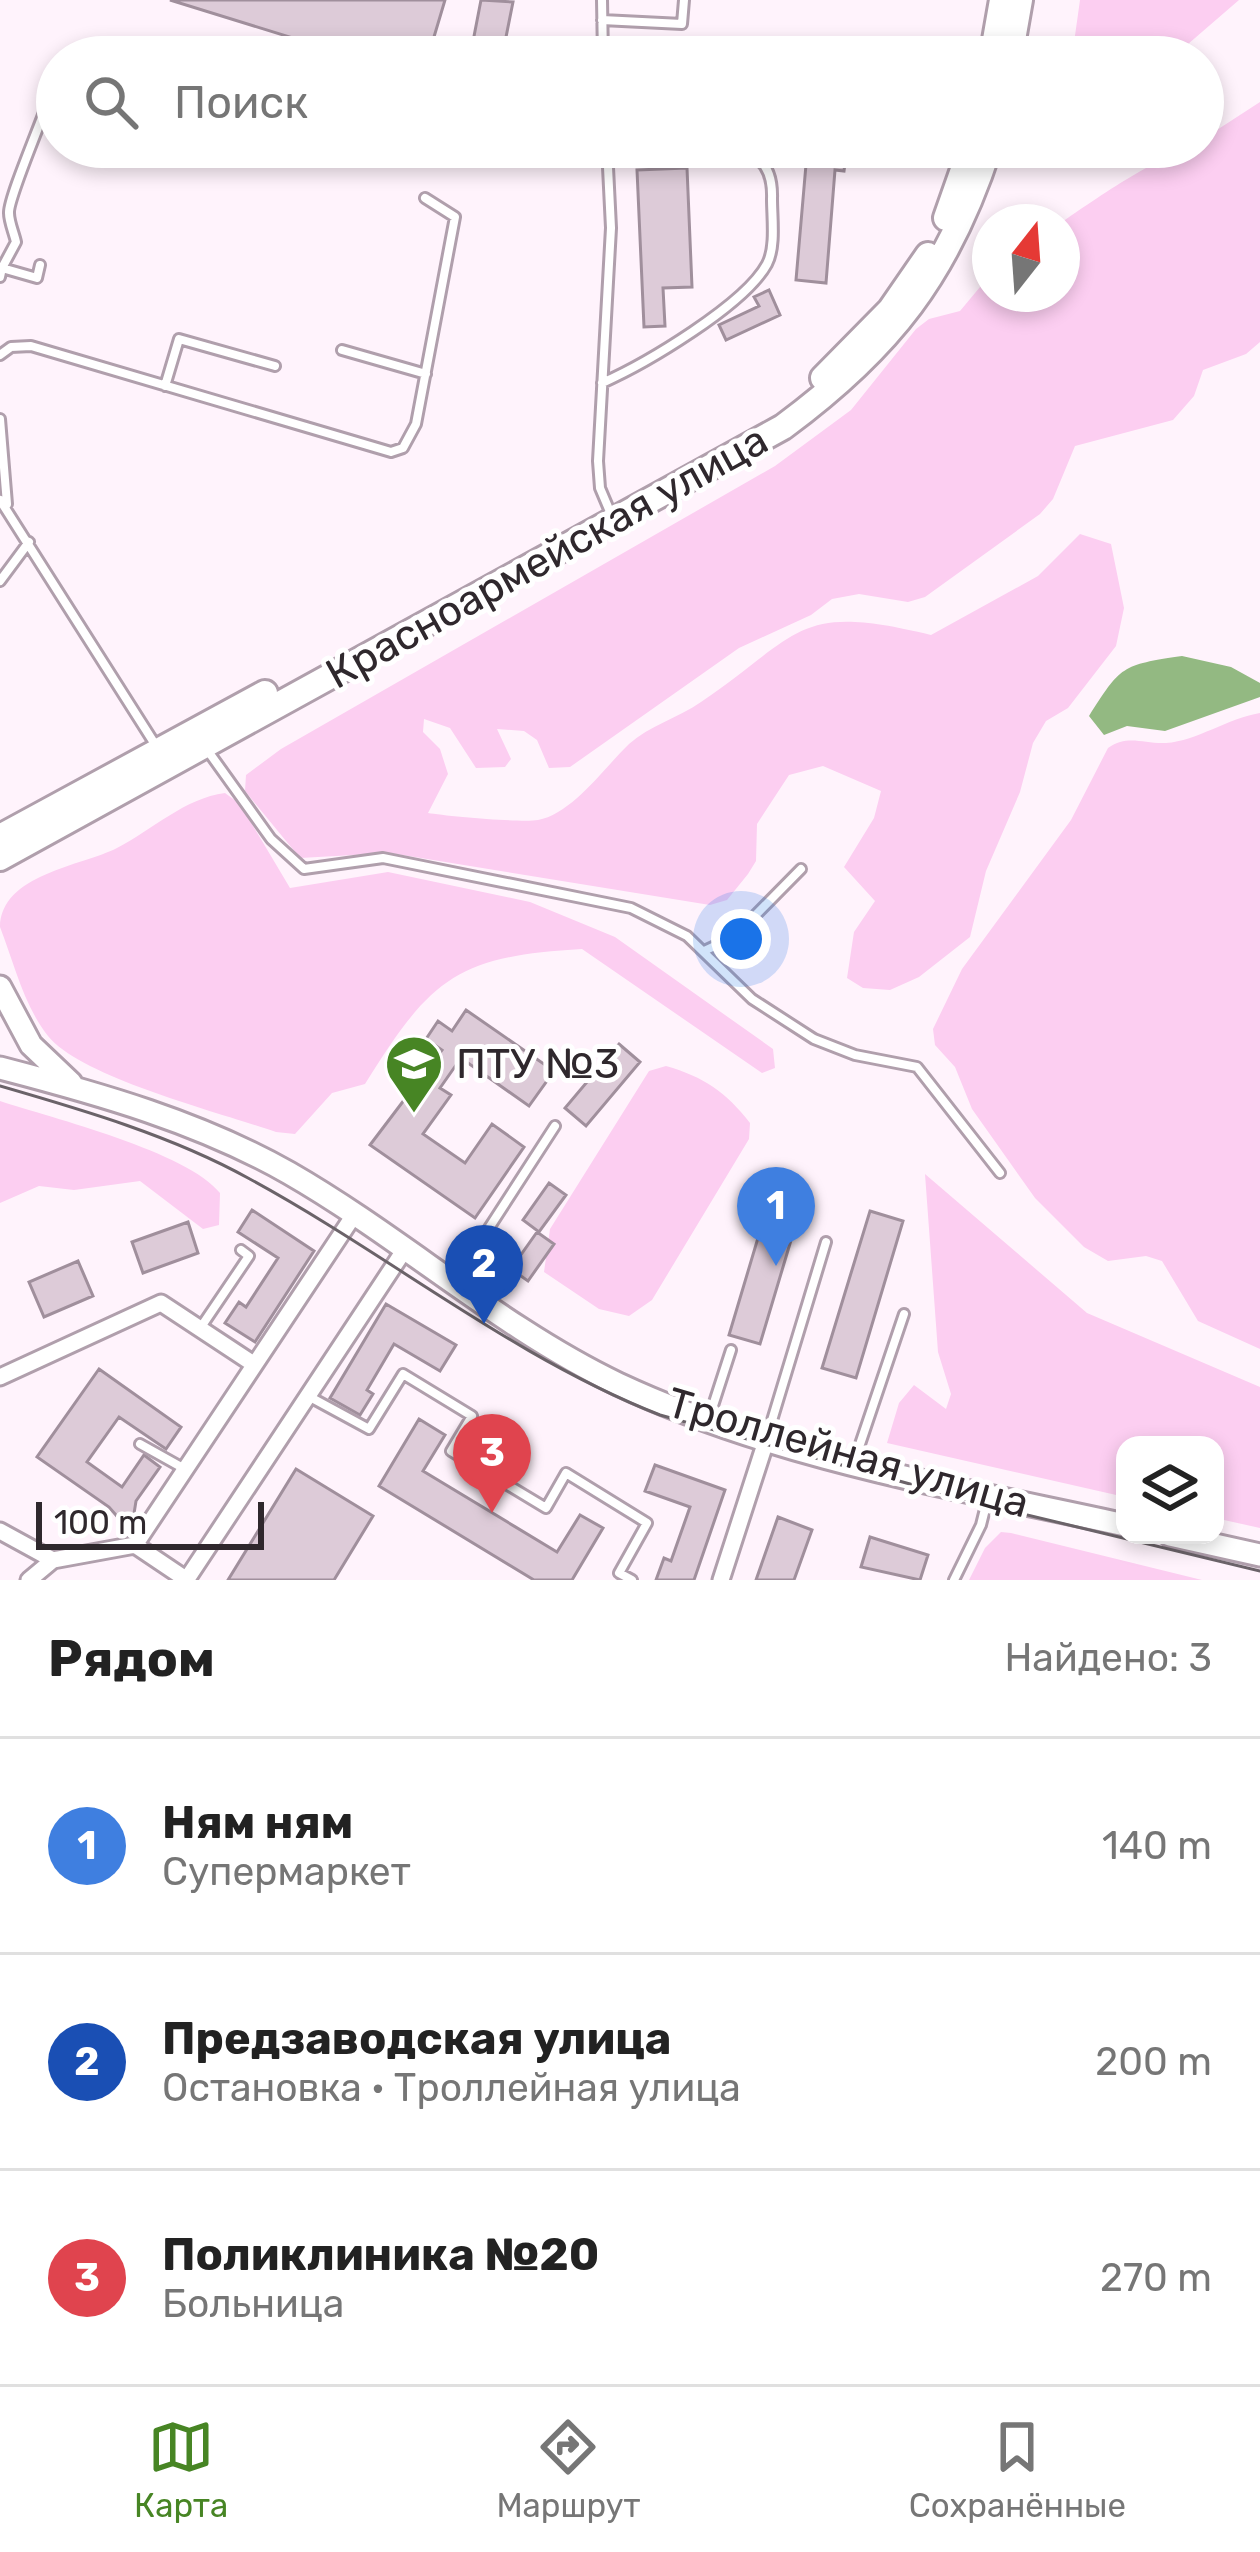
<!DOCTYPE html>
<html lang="ru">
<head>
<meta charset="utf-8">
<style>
  :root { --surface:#fff; --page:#f2f2f2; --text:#222; --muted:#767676; --line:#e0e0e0; --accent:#478524 }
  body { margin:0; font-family:Rubik,sans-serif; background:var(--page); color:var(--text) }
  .controls { position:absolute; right:36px; bottom:36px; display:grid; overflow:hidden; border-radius:24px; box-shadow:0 6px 18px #0003 }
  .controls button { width:108px; height:108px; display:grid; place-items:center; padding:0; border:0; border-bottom:3px solid var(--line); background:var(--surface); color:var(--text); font:60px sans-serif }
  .compass { position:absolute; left:972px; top:204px; width:108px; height:108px; border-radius:50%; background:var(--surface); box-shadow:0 6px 18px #0003; rotate:17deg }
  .scale { position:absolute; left:36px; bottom:30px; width:228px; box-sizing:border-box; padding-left:12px; border:6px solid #2f282d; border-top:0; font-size:33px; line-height:42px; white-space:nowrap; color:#2f282d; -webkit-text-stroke:9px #fff; paint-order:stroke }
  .you { position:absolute; left:741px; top:939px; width:42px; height:42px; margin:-30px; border:9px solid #fff; border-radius:50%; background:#1a73e8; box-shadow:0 0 0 18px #1a73e833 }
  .badge { display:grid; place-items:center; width:78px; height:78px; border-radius:50%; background:var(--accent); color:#fff; font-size:39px; font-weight:700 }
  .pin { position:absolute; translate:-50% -99px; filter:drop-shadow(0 3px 6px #0008) }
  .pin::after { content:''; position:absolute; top:63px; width:42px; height:36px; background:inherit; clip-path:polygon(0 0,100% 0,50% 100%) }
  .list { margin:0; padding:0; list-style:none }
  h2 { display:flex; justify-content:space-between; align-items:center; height:156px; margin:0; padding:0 48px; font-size:51px }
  h2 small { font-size:39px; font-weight:400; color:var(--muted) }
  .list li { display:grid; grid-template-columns:78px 1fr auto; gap:36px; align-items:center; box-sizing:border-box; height:216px; padding:0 48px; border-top:3px solid var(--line) }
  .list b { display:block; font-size:45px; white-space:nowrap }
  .list p { margin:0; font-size:39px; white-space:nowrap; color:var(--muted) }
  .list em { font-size:39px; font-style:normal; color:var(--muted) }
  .icon { flex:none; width:66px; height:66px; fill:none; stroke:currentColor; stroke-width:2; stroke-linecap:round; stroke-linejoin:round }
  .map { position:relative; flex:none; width:1260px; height:1580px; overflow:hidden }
  .search { position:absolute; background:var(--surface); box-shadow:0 6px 18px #0003; left:36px; right:36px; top:36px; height:132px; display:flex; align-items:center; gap:30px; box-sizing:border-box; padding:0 42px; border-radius:66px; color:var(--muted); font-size:45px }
  .sheet { height:804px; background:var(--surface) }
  nav { display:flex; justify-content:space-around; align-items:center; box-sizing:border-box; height:168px; border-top:3px solid var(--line); background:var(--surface); font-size:33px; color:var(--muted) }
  nav a { display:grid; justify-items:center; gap:6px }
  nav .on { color:var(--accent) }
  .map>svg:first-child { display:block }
  .green { fill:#fccef1 }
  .water { fill:#93b982 }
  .building { fill:#ddcbd8; stroke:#a08f9c; stroke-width:3 }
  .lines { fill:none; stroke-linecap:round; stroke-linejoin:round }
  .lane-casing { stroke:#b09fac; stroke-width:14 }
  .street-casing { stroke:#b09fac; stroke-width:21 }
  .secondary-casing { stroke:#b09fac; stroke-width:27 }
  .primary-casing { stroke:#b09fac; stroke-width:30 }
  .lane { stroke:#fff; stroke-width:8 }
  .street { stroke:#fff; stroke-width:15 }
  .secondary { stroke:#fff; stroke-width:21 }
  .primary { stroke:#fff; stroke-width:24 }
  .tram { stroke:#6b6369; stroke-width:3 }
  .labels { text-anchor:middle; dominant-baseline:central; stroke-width:10; stroke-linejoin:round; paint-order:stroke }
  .street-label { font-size:42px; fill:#2f282d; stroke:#fff }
  .poi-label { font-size:42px; fill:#2f282d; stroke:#fff; text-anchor:start }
</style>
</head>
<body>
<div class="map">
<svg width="1260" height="1580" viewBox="0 0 1260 1580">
  <rect width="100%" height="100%" fill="#fff3fc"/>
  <path class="green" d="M1080,0H1239L1173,57H1072Z
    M1260,102V342L1246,354L1203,370L1194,396L1173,420L1075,446L1053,499L1040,514L925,597L908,602L859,594L832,599L811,615L739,648L570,767L549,768L537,740L524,731L497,729L511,759L505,767L476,768L450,728L424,719L423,732L440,749L448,774L428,813C446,816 522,823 538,820C572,814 605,767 629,744C649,726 678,718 701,702C802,633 796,602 931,635L1038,576L1080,534L1111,544L1124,608L1116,646L1068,708L1046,721L1033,743L1020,792L986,871L970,937L919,977L890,990L863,988L847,978L854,932L875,901L844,867L874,818L881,791L823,766L789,775L757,824L756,861L748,874L727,900L710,905L390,853L300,858L245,791L246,775L281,749L775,466L851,410L916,329L929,319L960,311L990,275V294H1062V222C1093,201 1168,147 1203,147V139Z
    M1260,713V1349L1198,1321L1162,1261L1146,1256L1108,1261L1084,1247L1035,1198L972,1109L955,1067L935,1045L933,1029L962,969L1071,820L1108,748C1128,734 1143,744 1166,743C1197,741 1228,718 1260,713Z
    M225,793L240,804L290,888L388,872L530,902L615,937L773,1049L775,1068L762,1073L582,949C455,956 430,980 365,1084L332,1093L295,1134L276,1132C222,1113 82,1078 48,1036C24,1006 14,963 0,927C1,874 82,866 117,848C152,830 185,798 225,793Z
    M666,1066C704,1077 726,1092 750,1123L749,1139L652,1300L629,1316L599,1309L544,1272L550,1229L649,1071Z
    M0,1101C52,1118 188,1152 220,1193L219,1225L203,1229L140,1181L74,1190L39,1186L0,1203Z
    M925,1174L1087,1313L1260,1387V1528L1215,1518V1445H1125V1497L887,1443L899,1403L914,1385L946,1409L951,1394L938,1352Z
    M1001,1532L1011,1533L1202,1580H969L985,1548Z"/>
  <path class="water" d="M1182,656L1231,667L1260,683V697L1165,731L1127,726L1104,735L1089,716C1121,666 1121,665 1182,656Z"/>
  <path class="building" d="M170,0H445L428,57H354Z
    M481,0L513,2L502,57H470Z
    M807,153L846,156L844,171L835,170L826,283L796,280Z
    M687,168L692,287L663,288L665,326L644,327L637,170Z
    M769,290L780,315L726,340L719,325L759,306L754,297Z
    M466,1010L554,1071L529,1106L461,1058L440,1088L451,1095L423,1134L465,1163L492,1124L524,1147L475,1218L370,1145L442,1050L426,1039L438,1021L452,1031Z
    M619,1044L640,1062L586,1126L565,1108Z
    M775,1181L806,1190L760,1344L729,1335Z
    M549,1183L566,1195L539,1232L523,1220Z
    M252,1210L314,1251L255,1342L225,1323L239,1302L246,1307L278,1258L238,1232Z
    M870,1211L903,1221L856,1378L822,1368Z
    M188,1222L198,1253L143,1273L132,1242Z
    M537,1232L554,1244L528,1281L511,1269Z
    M78,1261L93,1296L44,1317L29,1282Z
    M386,1304L456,1345L440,1371L394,1344L367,1390L373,1394L360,1415L330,1398Z
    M99,1369L181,1427L166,1449L119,1417L87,1462L122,1487L144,1455L160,1467L136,1501L133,1520L122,1522L109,1507L37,1457Z
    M419,1419L445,1435L423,1471L557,1552L580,1515L603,1528L572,1580H534L379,1486Z
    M655,1465L725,1490L694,1580H656L664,1558L671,1561L690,1507L645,1491Z
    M296,1469L373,1516L334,1580H228Z
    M778,1517L812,1530L794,1580H756Z
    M870,1537L928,1555L920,1580L861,1567Z"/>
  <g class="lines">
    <g class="lane-casing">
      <path id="lane" d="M602,0L603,57
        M602,20L682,24L684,0
        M766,57L784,52
        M607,147L611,228L598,461L600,488L611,514
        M2,268L16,242C14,233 9,222 9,213C8,198 45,114 52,90L57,92
        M0,277L2,268L37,278L40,265
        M342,350L426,374
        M0,355L11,347L31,346L391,452L403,448L416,424L455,217L425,198
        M602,383C645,364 745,305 767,264C776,247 772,218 772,199C774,143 732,149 688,147
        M165,386L179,339L275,366
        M0,419L7,504
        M0,500L158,749
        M0,581L29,542
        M208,751L271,839L304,869L383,858L631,908L687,936L752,999L814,1039L855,1055L917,1067L1000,1173
        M704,951L734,937L801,869
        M456,1279L555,1126
        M201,1327L249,1256L241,1250
        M310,1397L369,1429L403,1374L472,1416L451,1451L546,1508L566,1473L647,1523L619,1573L632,1580
        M709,1418L731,1350
        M767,1437L826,1242
        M140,1444L183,1468
        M854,1462L904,1314
        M954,1580L981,1525L988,1497"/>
    </g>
    <g class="street-casing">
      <path id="street" d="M0,1377L161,1303L252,1363
        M0,1531L53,1560L135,1545L187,1580
        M135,1545L354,1215
        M187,1579L405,1249
        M29,1580L53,1560
        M721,1580L767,1438"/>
    </g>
    <g class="secondary-casing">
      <path id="secondary" d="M0,987L31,1045L71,1083
        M0,1068C100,1094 199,1122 289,1173C402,1238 501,1328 618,1384C776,1458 956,1488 1125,1525
        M1170,1535L1260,1555"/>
    </g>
    <g class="primary-casing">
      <path id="primary" d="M992,57L1002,0
        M1010,57L1020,0
        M946,218L971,147
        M823,378L890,310L928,255
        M0,837L265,693
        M0,858L783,427C890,348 948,274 989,147"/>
    </g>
    <use href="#lane" class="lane"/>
    <use href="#street" class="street"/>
    <use href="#secondary" class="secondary"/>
    <use href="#primary" class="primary"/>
    <path class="tram" d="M0,1086C83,1110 172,1136 248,1178C387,1253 512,1357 660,1415L986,1505L1260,1571"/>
  </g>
  <defs>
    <g id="university-pin" transform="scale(3)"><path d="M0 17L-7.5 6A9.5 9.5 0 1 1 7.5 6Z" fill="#478524" stroke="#fff"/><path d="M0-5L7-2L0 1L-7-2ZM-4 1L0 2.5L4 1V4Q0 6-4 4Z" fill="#fff"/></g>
  </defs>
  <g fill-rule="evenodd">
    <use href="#university-pin" x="414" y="1064"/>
  </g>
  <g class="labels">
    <g class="street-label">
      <text transform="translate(547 557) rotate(-29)">Красноармейская улица</text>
      <text transform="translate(848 1453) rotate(16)">Троллейная улица</text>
    </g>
    <g class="poi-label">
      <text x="456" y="1064">ПТУ №3</text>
    </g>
  </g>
</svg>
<div class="controls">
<button><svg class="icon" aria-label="layers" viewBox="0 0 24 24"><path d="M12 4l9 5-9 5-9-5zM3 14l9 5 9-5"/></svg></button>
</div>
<svg class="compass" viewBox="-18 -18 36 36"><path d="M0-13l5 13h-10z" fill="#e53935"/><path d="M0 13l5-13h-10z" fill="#767676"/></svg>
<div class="scale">100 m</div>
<div class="you"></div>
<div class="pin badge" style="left:776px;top:1266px;background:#3f7fe0">1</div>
<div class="pin badge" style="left:484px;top:1324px;background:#1a4fb4">2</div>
<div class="pin badge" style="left:492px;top:1513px;background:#e0444e">3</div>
<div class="search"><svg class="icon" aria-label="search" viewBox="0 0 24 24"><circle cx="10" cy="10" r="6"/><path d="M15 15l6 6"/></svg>Поиск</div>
</div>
<section class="sheet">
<h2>Рядом<small>Найдено: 3</small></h2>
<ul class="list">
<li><span class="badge" style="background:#3f7fe0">1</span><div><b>Ням ням</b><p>Супермаркет</p></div><em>140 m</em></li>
<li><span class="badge" style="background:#1a4fb4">2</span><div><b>Предзаводская улица</b><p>Остановка · Троллейная улица</p></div><em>200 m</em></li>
<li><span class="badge" style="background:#e0444e">3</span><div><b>Поликлиника №20</b><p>Больница</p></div><em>270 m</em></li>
</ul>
</section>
<nav>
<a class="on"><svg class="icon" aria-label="map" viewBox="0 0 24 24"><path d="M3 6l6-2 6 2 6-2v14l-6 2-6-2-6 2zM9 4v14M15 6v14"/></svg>Карта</a>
<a><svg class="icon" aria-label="directions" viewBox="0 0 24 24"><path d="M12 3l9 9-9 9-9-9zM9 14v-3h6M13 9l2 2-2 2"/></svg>Маршрут</a>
<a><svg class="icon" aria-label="saved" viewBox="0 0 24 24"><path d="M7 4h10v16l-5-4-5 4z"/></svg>Сохранённые</a>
</nav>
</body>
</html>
